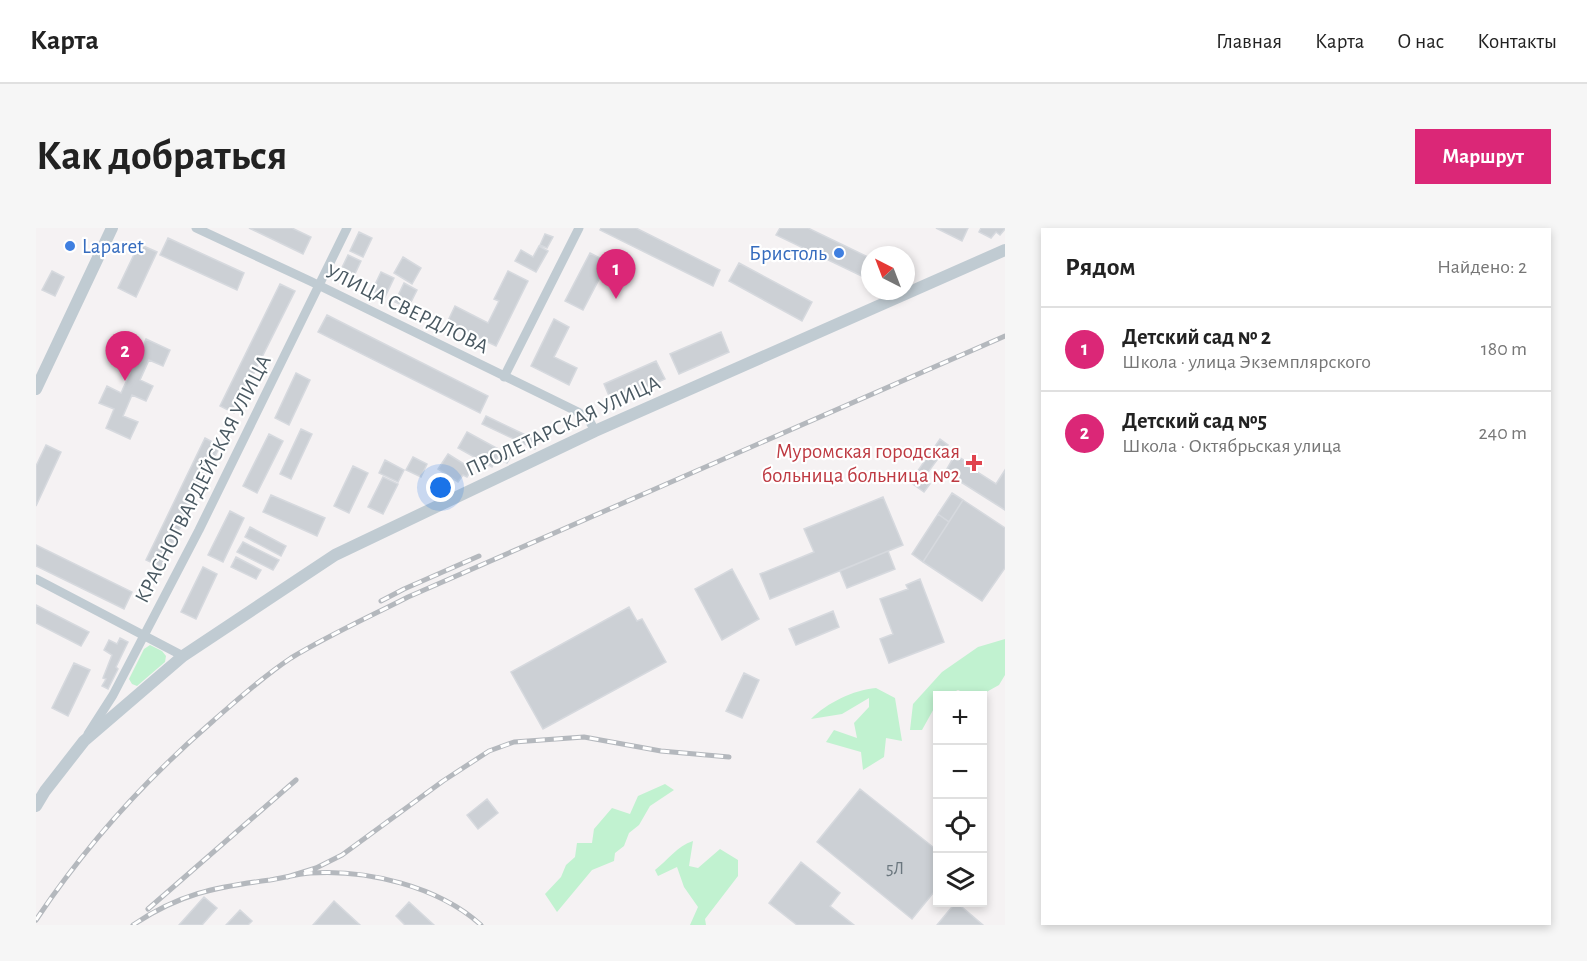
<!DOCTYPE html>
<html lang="ru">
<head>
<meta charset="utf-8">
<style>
  :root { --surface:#fff; --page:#f6f6f6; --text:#222; --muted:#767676; --line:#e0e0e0; --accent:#db2777 }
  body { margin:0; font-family:"Alegreya Sans",sans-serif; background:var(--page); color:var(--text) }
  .controls { position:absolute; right:18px; bottom:18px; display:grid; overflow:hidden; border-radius:0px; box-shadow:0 3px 9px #0003 }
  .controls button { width:54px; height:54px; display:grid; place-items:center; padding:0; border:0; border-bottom:2px solid var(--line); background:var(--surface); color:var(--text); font:30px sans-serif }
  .compass { position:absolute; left:825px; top:18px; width:54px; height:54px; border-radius:50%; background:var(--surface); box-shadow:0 3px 9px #0003; rotate:318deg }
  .you { position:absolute; left:405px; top:260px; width:21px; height:21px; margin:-15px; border:4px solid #fff; border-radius:50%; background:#1a73e8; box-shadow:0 0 0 9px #1a73e833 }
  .badge { display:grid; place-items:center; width:39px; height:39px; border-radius:50%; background:var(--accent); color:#fff; font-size:20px; font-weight:700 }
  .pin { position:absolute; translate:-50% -50px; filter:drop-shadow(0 2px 3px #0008) }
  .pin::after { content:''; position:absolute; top:32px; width:21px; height:18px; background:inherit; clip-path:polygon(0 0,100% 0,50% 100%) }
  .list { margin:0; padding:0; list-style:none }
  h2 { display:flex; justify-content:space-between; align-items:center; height:78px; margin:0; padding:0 24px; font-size:26px }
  h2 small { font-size:20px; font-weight:400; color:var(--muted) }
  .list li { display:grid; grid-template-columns:39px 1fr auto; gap:18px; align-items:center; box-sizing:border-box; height:84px; padding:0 24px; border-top:2px solid var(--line) }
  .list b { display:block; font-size:22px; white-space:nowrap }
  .list p { margin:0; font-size:20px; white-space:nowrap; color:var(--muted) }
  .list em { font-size:20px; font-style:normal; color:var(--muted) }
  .icon { flex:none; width:33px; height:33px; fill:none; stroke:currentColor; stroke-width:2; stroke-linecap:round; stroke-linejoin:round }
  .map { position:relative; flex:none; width:969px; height:697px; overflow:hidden; border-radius:0px }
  header { display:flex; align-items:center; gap:36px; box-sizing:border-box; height:84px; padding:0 30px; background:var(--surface); border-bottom:2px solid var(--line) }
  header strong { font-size:28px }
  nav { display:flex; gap:33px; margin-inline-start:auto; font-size:21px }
  .intro { display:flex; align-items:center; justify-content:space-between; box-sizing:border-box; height:144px; padding:0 36px }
  h1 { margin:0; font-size:42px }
  .button { padding:15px 27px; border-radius:0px; background:var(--accent); color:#fff; font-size:21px; font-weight:700 }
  main { display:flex; gap:36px; padding:0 36px }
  aside { flex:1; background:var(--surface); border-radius:0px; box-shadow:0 3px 9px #0003 }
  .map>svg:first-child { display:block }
  .green { fill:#c1f2d0 }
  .building { fill:#ccd0d5; stroke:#d6d9de; stroke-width:1.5 }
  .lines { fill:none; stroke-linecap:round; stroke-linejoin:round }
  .minor { stroke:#c0cbd2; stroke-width:9 }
  .tertiary { stroke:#c0cbd2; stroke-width:12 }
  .rail-casing { stroke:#b4b8bd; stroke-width:5 }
  .rail { stroke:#fff; stroke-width:3; stroke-dasharray:9; stroke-linecap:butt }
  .shop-dot { fill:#3f7fe0; stroke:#fff; stroke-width:2 }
  .health-dot { fill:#e0444e; stroke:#fff; stroke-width:2 }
  .labels { text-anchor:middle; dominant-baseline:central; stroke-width:4.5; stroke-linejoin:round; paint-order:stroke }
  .number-label { font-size:18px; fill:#6a767e }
  .shop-label { font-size:21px; fill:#366cbe; stroke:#fff; text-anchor:start }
  .street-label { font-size:21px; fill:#495861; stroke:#fff }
  .health-label { font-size:21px; fill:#be3a42; stroke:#fff; text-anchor:end }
</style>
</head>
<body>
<header>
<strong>Карта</strong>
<nav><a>Главная</a><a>Карта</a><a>О нас</a><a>Контакты</a></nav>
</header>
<div class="intro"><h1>Как добраться</h1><a class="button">Маршрут</a></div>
<main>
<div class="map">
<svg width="969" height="697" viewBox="0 0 969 697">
  <rect width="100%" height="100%" fill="#f5f2f3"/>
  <path class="green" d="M969,411V447L963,457L945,467H933L922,462L912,467H902L901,475L886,502H874L877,476L906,444L942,419Z
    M114,417L126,423L130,428L129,434L101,458L96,456L93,451L108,421Z
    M840,460L859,470L866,513L850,510L848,529L827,542L825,524L790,514L798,502L821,510L818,495L833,479V470L806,486L775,491C791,475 817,462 840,460Z
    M629,556L638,562L614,578L603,597L593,605L588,618L579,625L578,633L556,642L521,684L509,666L525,649L530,637L539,629L541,615H556L558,601L576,580L594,586L602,568Z
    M657,613L653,638L662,640L684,621L702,632V648L669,691L670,697H654L662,679L648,659L641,639L622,648L619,642C632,632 641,618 657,613Z"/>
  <path class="building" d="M213,0H256L275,9L267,26Z
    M565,0H600L684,42L677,58L564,2Z
    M744,0H772L834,30V52L740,7Z
    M900,0H932L926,13Z
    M945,0H969V1L964,7L960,4L955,10L943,4Z
    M323,4L336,10L327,29L314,23Z
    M509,6L517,9L511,20L504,17Z
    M132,10L208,45L201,62L124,27Z
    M103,16L121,24L100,69L82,60Z
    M503,18L512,23L500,44L479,33L485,22L497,29Z
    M554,25L572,34L547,82L529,73Z
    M312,27L325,33L316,52L303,46Z
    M367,29L385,40L376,56L358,45Z
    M703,35L776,74L766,93L693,53Z
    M16,43L28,49L19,68L6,62Z
    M472,43L492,53L460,118L411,95L419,78L452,95L463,73L458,71Z
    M345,44L358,50L349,69L336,63Z
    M368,55L381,62L372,80L359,74Z
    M244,56L259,63L198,185L184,178Z
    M291,87L452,168L444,185L282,104Z
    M518,91L533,99L518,129L541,140L533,157L495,138Z
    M685,104L693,124L643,146L634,126Z
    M110,111L134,122L127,138L113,132L104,152L117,158L110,173L96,167L87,188L102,194L94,211L70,200L78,181L63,175L71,158L85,165L94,145L82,140L89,124L102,130Z
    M620,133L629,151L576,175L568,156Z
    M260,145L274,152L253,197L239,190Z
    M450,188L502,213L499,221L446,196Z
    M265,201L276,206L255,251L244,246Z
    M431,204L475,228L471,235L461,230L456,239L422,220Z
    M233,206L247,213L221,265L207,258Z
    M169,210L184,218L125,339L110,332Z
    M904,211L912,217L887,251L894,256L888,264L874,254Z
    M10,217L25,224L0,278V238Z
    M412,226L436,241L431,249L427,247L422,254L402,241Z
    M919,227L928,232L927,235L960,256L969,242V282L909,244Z
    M377,229L391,236L385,249L370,242Z
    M349,232L368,242L362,254L343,245Z
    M317,238L332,245L313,285L298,278Z
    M347,249L362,256L347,286L332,279Z
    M916,265L927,272L913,294L902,286Z
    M235,267L289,290L281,308L227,284Z
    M847,269L867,317L734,371L724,346L778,324L768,301Z
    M927,272L969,300V340L946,373L887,334Z
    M194,283L208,290L187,334L172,327Z
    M902,286L913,294L887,334L876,326Z
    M214,299L250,318L245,328L209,309Z
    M207,314L243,332L237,342L201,324Z
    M0,317L96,364L88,381L0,338Z
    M852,323L859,341L811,360L804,343Z
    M200,329L225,342L220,351L195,339Z
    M167,339L181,346L160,391L145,384Z
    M696,341L723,391L686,412L659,361Z
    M884,351L908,414L853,435L844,411L857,406L844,371L872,361L870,357Z
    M0,377L53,404L45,418L0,395Z
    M593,379L601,393L606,391L630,434L507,501L475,444Z
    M797,383L803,399L760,417L753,401Z
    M84,410L92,414L80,439L82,441L72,461L66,458L70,451L67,450L76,427L68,422L73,412L81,416Z
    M38,435L54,442L32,488L16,480Z
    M708,445L723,452L706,490L690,483Z
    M824,561L902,623V659L876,691L781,614Z
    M451,571L462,585L442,601L431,587Z
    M765,634L804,665L794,678L818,697H761L733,675Z
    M168,669L181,680L166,697H143Z
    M298,673L324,697H277Z
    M373,674L398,697H369L360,688Z
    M920,674L947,697H901Z
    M204,682L216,693L212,697H190Z"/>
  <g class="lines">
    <path class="minor" d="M160,0L274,53L542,184L553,192L559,203
      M468,149L543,0
      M0,351L147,428
      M52,506L77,467L163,302L311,0"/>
    <path class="tertiary" d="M0,161L76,0
      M0,578L9,563L48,513L147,428L299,327L559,203L969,22"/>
    <g class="rail-casing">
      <path id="rail" d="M345,373L368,361L443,328
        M251,649L280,640L306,627L407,553L453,523L478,514L548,509L625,523L693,529
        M112,681L260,552
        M0,692C50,617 109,552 177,493C202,471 228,448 255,430C293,407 333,389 372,369L969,108
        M97,697C143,666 179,659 234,652C247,650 261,646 274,645C330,641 402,658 445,697"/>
    </g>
    <use href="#rail" class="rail"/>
  </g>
  <g class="shop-dot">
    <circle cx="34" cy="18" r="6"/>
    <circle cx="803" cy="25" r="6"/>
  </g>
  <path class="health-dot" d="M935 226h6v6h6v6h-6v6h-6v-6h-6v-6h6z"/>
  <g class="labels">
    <g class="number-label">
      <text x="859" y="641">5Л</text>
    </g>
    <g class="shop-label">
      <text x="46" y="18">Laparet</text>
      <text x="791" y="25" text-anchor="end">Бристоль</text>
    </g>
    <g class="street-label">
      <text transform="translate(371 81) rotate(26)">УЛИЦА СВЕРДЛОВА</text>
      <text transform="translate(527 198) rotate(-25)">ПРОЛЕТАРСКАЯ УЛИЦА</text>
      <text transform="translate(167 251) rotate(-63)">КРАСНОГВАРДЕЙСКАЯ УЛИЦА</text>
    </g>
    <g class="health-label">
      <text x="924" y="223">Муромская городская<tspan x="924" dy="24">больница больница №2</tspan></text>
    </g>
  </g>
</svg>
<div class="controls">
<button>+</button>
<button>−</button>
<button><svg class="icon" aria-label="locate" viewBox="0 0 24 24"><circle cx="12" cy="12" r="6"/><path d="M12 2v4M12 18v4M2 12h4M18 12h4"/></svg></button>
<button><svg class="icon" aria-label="layers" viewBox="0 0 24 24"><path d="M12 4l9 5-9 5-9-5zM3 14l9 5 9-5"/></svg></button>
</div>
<svg class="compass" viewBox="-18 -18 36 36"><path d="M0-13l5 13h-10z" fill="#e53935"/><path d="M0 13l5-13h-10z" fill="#767676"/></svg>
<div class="you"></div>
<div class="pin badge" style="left:580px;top:71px">1</div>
<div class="pin badge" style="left:89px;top:153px">2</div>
</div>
<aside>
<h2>Рядом<small>Найдено: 2</small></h2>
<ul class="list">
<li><span class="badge">1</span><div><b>Детский сад № 2</b><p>Школа · улица Экземплярского</p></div><em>180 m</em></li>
<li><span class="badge">2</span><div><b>Детский сад №5</b><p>Школа · Октябрьская улица</p></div><em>240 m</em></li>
</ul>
</aside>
</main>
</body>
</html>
